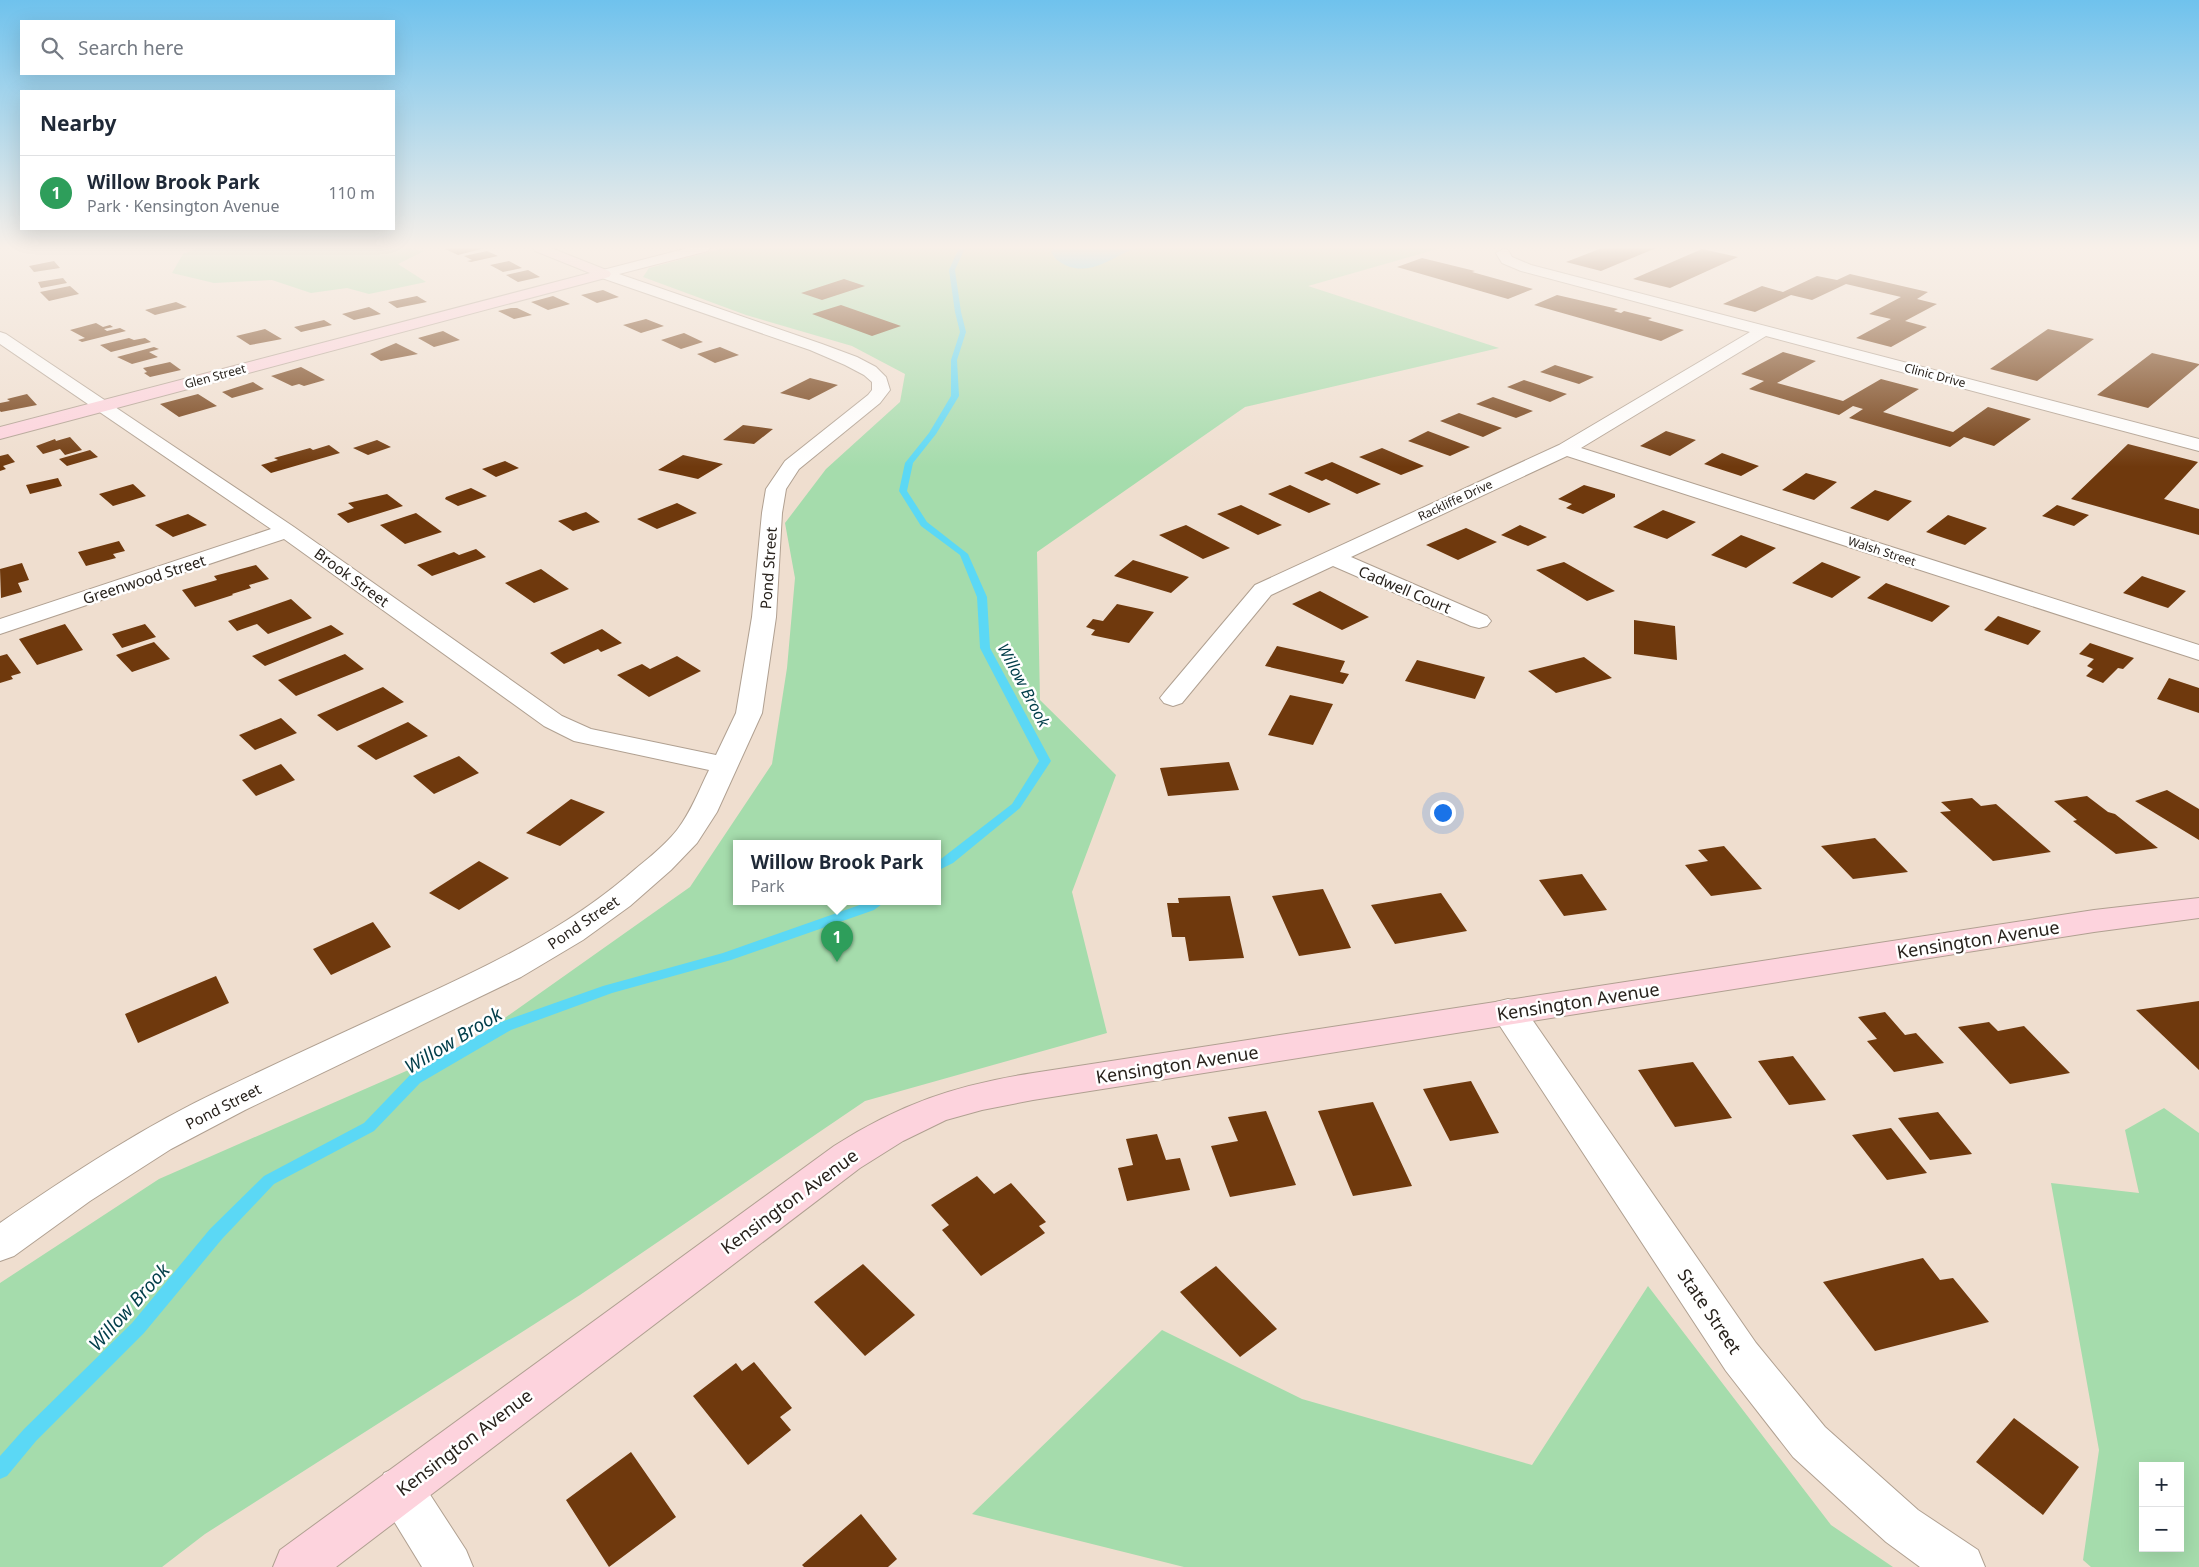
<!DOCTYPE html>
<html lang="en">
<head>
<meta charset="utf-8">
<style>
  :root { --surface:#fff; --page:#f2f2f3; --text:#1f2937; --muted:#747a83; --line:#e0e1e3; --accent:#111827 }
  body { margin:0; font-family:"Noto Sans",sans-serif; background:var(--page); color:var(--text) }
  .controls { position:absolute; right:15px; bottom:15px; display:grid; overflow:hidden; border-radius:0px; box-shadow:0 5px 20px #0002 }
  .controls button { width:45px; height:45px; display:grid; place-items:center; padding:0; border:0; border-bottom:1px solid var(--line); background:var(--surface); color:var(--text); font:25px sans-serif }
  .you { position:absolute; left:1442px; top:812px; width:18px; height:18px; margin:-12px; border:4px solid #fff; border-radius:50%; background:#1a73e8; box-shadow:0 0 0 8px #1a73e833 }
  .badge { display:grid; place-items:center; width:32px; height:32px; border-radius:50%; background:var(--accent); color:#fff; font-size:16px; font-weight:700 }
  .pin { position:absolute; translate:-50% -41px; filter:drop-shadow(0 1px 2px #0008) }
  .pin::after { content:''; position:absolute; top:26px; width:18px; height:15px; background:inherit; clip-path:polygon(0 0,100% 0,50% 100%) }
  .popup { position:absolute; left:733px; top:840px; width:208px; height:65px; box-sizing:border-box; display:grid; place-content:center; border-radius:0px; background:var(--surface); filter:drop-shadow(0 1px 4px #0005); font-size:16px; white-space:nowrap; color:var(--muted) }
  .popup b { font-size:19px; color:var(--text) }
  .popup::after { content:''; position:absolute; left:50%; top:100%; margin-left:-10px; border:10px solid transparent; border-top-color:var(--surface) }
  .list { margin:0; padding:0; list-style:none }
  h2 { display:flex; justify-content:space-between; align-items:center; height:65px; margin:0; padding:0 20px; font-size:21px }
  h2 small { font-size:16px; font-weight:400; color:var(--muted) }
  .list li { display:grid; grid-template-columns:32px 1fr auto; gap:15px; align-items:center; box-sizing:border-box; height:75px; padding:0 20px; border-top:1px solid var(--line) }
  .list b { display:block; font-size:19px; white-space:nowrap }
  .list p { margin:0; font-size:16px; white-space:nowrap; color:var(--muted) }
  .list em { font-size:16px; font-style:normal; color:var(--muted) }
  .icon { flex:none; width:28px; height:28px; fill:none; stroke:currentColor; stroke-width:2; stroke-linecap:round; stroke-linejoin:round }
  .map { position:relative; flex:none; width:2199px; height:1567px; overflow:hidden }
  .search { position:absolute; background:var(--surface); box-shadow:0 5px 20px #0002; left:20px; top:20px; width:375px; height:55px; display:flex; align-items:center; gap:12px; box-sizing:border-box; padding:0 18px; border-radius:0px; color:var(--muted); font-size:19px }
  .panel { position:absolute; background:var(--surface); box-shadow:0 5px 20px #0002; left:20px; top:90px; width:375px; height:140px; border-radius:0px }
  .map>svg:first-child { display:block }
  .green { fill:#a5dcac; fill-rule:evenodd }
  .water { fill:#5bd8f5 }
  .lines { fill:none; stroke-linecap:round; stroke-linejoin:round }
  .stream { fill:#5bd8f5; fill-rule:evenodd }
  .building { fill:#6f390d }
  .street-casing { stroke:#b0a091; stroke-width:2 }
  .secondary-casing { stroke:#b0a091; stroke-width:2 }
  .street { fill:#fff; fill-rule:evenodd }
  .secondary { fill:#fdd3dd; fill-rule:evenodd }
  .labels { text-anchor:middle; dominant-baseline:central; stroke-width:5; stroke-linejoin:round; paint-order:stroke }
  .far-street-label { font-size:12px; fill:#28221c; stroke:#fff }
  .street-label { font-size:15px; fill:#28221c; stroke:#fff }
  .water-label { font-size:16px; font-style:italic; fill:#003d49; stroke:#fff }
  .near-street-label { font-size:18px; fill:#28221c; stroke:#fff }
  .near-water-label { font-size:19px; font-style:italic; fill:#003d49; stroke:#fff }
</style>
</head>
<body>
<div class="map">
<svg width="2199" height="1567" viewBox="0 0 2199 1567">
  <rect width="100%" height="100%" fill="#efdecf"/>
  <path class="green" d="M197,248H406L424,251L398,264L426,282L369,294L347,288L311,293L272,280L214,283L172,273L183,254Z
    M724,248H1441L1308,286L1499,348L1245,407L1037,552L1040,700L1116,775L1072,892L1107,1033L865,1101L580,1295L205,1534L162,1567H0V1283L159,1179L468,1044L690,887L772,764L787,668L795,578L785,523L826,469L900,402L905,374L852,346L746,315L643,277L649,268ZM737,843H937V901H737Z
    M2164,1108L2199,1133V1567H2091L2083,1560L2099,1450L2051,1183L2139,1193L2125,1130ZM2143,1466H2180V1548H2143Z
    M1648,1286L1831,1525L1893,1567H1184L972,1514L1162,1330L1302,1399L1532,1465Z"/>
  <path class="water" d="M1054,248H1136C1113,256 1092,277 1065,265C1058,261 1055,259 1051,252Z"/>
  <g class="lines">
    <path class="stream" d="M959,248H965L955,270L961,312L966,332L957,360L959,396L936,434L913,463L907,491L927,522L968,554L987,597L990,648L1051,761L1020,808L953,863L937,871V862L1012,804L1039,761L980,648L977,597L960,555L921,526L899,491L905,463L929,433L951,396V360L960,332L955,312L949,270Z
      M871,901H886L874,910L731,960L612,993L511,1030L420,1083L374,1131L274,1184L222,1239L144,1333L36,1441L7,1476L0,1479V1456L24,1429L132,1323L210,1229L264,1176L364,1123L410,1075L501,1022L603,986L723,953Z"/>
  </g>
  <path class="building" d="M450,248H485L458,255L445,249Z
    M1602,248H1656L1601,271L1566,262Z
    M1702,249L1738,257L1670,288L1633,279Z
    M487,251L498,256L471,262L467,261L472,260L464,256Z
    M1422,258L1475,271L1472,272L1533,289L1508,299L1397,267Z
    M54,261L60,268L34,272L29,266Z
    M509,261L522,268L503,272L490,265Z
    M528,270L540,277L518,282L506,275Z
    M1850,274L1928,292L1917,299L1937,304L1905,321L1927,327L1891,347L1856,338L1891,319L1869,314L1901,297L1846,284L1812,300L1791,295L1755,312L1723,304L1762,286L1783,292L1817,276L1837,280Z
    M63,278L67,283L41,288L38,282Z
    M844,279L865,286L822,300L801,293Z
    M70,286L79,294L49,301L40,292Z
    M603,290L619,297L597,303L581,295Z
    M1557,295L1618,309L1614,311L1621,313L1624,311L1652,318L1648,320L1684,330L1661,341L1534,305Z
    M417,296L427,302L397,308L388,302Z
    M553,296L570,304L548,310L531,302Z
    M176,302L187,307L155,315L145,310Z
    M841,305L901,326L872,336L812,314Z
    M369,307L381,314L354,320L342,314Z
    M511,308H517L532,315L514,319L498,311Z
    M646,319L664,326L641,333L623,325Z
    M324,320L332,325L301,332L294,327Z
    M96,323L103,327L110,325L113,327L104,329L107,331L120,328L126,331L82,342L78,340L85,338L70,330Z
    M265,329L282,339L250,345L236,336Z
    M2048,329L2094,339L2037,381L1990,369Z
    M443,331L460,340L434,347L418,338Z
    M684,333L703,342L681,349L661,340Z
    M129,338L134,340L145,338L151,342L111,352L100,345Z
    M396,343L418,354L381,361L370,354Z
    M154,347L159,349L149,352L158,357L132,364L117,357Z
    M720,347L739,355L715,363L697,354Z
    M1783,352L1816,361L1777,383L1843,401L1881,379L1919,389L1883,412L1953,432L1988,407L2031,419L1994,446L1964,437L1950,447L1849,418L1863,409L1853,406L1839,415L1749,389L1764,381L1741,374Z
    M2152,353L2199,364V365L2148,408L2097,395Z
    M170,362L181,370L150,377L144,373L147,372L143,368Z
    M1555,365L1594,377L1579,384L1540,372Z
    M301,367L325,380L304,386L299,384L292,386L271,376Z
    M810,378L838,385L809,400L780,393Z
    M1524,380L1567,394L1550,402L1507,387Z
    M253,382L264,389L232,398L222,392Z
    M27,394L37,405L1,412L0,411V403L10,401L7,399Z
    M198,394L217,406L179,417L160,404Z
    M1493,397L1533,411L1516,418L1476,404Z
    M1459,413L1502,428L1483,437L1440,421Z
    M743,425L773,429L754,444L723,440Z
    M1428,431L1470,447L1450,456L1408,441Z
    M1666,431L1696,440L1670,456L1640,446Z
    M70,437L82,450L65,455L60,449L43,454L36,446L55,439L56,441Z
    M377,440L391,447L368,455L353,448Z
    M2128,444L2198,462L2164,499L2199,509V535L2071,499Z
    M329,445L340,453L271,473L261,465L278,460L274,458L310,448L313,450Z
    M1382,448L1424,466L1401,475L1359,457Z
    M90,450L98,457L67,466L59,459Z
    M1722,453L1759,466L1741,476L1704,464Z
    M8,454L15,462L3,466L6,469L0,471V456Z
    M683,455L723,464L698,479L658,470Z
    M505,461L519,468L496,477L482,469Z
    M1332,462L1381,484L1357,494L1326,479L1322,481L1304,473Z
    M1806,473L1837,482L1814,500L1782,490Z
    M58,478L62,486L30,494L26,485Z
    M133,484L146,496L113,506L99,494Z
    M1290,485L1331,504L1309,513L1268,494Z
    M1584,485L1615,494V497L1583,514L1566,508L1572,504L1558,499Z
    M471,488L487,496L458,506L445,499L446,497Z
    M1875,490L1912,501L1888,521L1850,508Z
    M387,494L403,506L348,523L337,514L354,508L348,503Z
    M677,503L697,513L657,529L637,519Z
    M1241,505L1282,525L1258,535L1217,514Z
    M2057,505L2089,515L2074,526L2042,516Z
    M1663,510L1696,522L1667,539L1633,527Z
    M586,512L600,522L573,531L558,521Z
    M416,513L442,532L405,544L380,525Z
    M188,514L207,525L173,537L155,525Z
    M1948,515L1987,528L1965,545L1926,532Z
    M1186,525L1230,548L1203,559L1159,535Z
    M1520,525L1547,537L1528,546L1501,535Z
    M1466,528L1497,542L1458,560L1426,545Z
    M1741,535L1776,548L1746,568L1711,555Z
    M119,541L125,551L113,554L116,558L86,566L78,552Z
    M476,549L486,557L432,576L417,565L454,552L459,555Z
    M1133,560L1189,577L1171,593L1114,576Z
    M1564,562L1615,591L1587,601L1536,570Z
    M1822,562L1861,577L1832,598L1792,583Z
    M22,563L29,580L18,583L22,592L1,598L0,569Z
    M256,565L269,579L249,585L251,588L232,594L233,595L195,607L182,590L217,580L214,576Z
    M541,569L569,589L534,603L505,583Z
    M2142,576L2186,591L2168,608L2123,593Z
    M1886,583L1950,606L1932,622L1867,598Z
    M1320,591L1369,617L1342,630L1292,604Z
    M291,599L312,618L268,634L257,624L237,631L228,621Z
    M1117,604L1154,612L1129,643L1091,635L1095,630L1086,627L1093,619L1103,621Z
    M1998,616L2041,631L2028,645L1984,630Z
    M1634,620L1675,626L1677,660L1634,654Z
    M65,624L83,650L37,665L19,639Z
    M145,624L156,637L122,648L112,634Z
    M331,625L344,634L265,666L252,656Z
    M602,629L622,643L601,652L598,649L564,664L550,653Z
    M154,642L170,659L132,672L116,655Z
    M2090,643L2134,658L2123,669L2118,668L2103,683L2086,676L2093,669L2087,666L2094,659L2079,654Z
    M1277,646L1345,661L1340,672L1349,674L1343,684L1265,666Z
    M7,654L21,673L11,676L13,679L0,683V656Z
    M345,654L364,669L296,696L278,680Z
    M677,656L701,671L649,697L617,675L642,664L650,669Z
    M1584,657L1612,678L1556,693L1528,671Z
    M1417,660L1485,677L1475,699L1405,681Z
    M2169,678L2199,688V713L2157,699Z
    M383,687L404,702L337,731L317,715Z
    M1290,695L1333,704L1313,745L1268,735Z
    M281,718L297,733L255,750L239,735Z
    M408,722L428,736L376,760L357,746Z
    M459,756L479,773L434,794L413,776Z
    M1229,762L1239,790L1168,796L1160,768Z
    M281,764L295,780L256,796L242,780Z
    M2167,790L2199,809V840L2135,801Z
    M2087,796L2108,812L2115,814L2158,848L2116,854L2073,821L2077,820L2054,801Z
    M1972,798L1981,806L1996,804L2051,852L1993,861L1940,812L1951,811L1941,802Z
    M571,799L605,812L560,846L526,833Z
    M1875,838L1908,872L1853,879L1821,846Z
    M1724,846L1762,889L1711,896L1685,865L1708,861L1698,850Z
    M479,861L509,878L459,910L429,893Z
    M1582,874L1607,910L1564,916L1539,880Z
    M1323,889L1351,948L1299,956L1272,896Z
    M1441,893L1467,931L1395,944L1371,905Z
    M1230,896L1244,958L1189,961L1185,937H1172L1167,903H1179L1178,898Z
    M373,922L391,947L331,975L313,949Z
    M216,976L229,1003L138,1043L125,1014Z
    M2199,1001V1070L2136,1010Z
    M1885,1012L1905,1035L1916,1033L1944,1063L1894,1072L1867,1041L1877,1039L1858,1017Z
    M1989,1022L1998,1031L2024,1026L2070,1073L2010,1084L1958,1027Z
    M1793,1056L1826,1100L1789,1105L1758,1061Z
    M1693,1062L1732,1118L1675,1127L1638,1070Z
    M1471,1081L1499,1133L1450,1141L1423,1089Z
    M1373,1102L1412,1186L1353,1196L1318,1111Z
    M1266,1111L1296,1185L1230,1197L1211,1146L1238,1141L1228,1117Z
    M1938,1112L1972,1154L1930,1160L1898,1118Z
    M1891,1128L1927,1173L1887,1180L1852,1135Z
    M1157,1134L1166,1160L1180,1158L1190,1190L1127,1201L1118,1168L1133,1165L1126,1139Z
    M977,1176L994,1194L1011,1183L1046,1222L1039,1226L1045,1233L981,1276L942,1230L949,1225L931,1205Z
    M1923,1258L1940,1280L1953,1278L1989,1322L1875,1351L1823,1282Z
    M863,1264L915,1315L865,1356L814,1302Z
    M1216,1266L1277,1329L1240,1357L1180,1292Z
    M754,1362L792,1408L780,1417L791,1430L748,1465L693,1396L736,1363L742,1371Z
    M2014,1418L2079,1467L2043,1515L1976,1462Z
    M631,1452L676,1517L609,1567L566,1500Z
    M861,1514L897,1559L888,1567H804L802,1565Z"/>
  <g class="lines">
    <g class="street-casing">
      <path id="street" d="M688,248H710L708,251L619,274L822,344L857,357L876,367L886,377L890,390L880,403L799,469L786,489L782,513L776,617L762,713L717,812L697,843L671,870L630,906L583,940L521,977L245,1110L171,1149L90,1201L14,1256L0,1261V1223C71,1174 143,1127 221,1090C285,1059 351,1029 416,999C490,965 563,930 626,877C643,862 663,848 677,830C691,812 699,790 709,770L574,741L544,726L284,539L0,634V619L271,529L0,344V332L6,334L294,527L562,716L591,729L716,755L736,713L752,617L762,513L766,489L785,461L868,395L872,390V382L864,375L845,365L810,350L599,277L597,274L599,271Z
        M1503,249L1508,250L1512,257L1531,265L2199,439V451L1766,336L1581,448L2199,645V660L1567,456L1351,557L1487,616L1491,621L1487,626L1479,628L1471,626L1333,566L1271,595L1182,703L1173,706L1164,703L1160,698L1164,693L1255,585L1559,445L1750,332L1521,271L1502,263L1496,253Z
        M1508,999L1520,1002L1756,1343L1825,1427L1918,1510L1978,1550L1985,1567H1920L1886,1542L1793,1457L1726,1371L1496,1020L1491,1011L1496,1002Z
        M400,1466L416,1473L466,1550L473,1567H422L384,1505L377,1489L384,1473Z"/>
    </g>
    <g class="secondary-casing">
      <path id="secondary" d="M533,248H551L609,271L611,274L609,277L0,439V427L590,273L535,251Z
        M2199,898V918L2094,932L1033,1100L982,1110L946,1120L903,1141L860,1168L336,1567H273L280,1550L834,1146C900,1104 956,1085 1033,1073L2094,910Z"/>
    </g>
    <use href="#street" class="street"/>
    <use href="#secondary" class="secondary"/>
  </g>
  <linearGradient id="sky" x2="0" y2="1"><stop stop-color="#6fc2ed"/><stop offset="0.53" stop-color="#f8f0e9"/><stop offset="1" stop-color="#f8f0e9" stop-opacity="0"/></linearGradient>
  <rect width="2199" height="467" fill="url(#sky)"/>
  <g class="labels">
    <g class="far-street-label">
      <text transform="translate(1935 375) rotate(15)">Clinic Drive</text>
      <text transform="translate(215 376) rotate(-15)">Glen Street</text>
      <text transform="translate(1455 500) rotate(-25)">Rackliffe Drive</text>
      <text transform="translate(1882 551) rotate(18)">Walsh Street</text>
    </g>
    <g class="street-label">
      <text transform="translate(768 568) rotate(-86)">Pond Street</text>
      <text transform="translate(352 577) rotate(36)">Brook Street</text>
      <text transform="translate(144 579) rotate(-18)">Greenwood Street</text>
      <text transform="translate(1405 589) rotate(23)">Cadwell Court</text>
      <text transform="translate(583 922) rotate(-34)">Pond Street</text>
      <text transform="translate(223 1106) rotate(-27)">Pond Street</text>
    </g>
    <g class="water-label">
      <text transform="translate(1024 685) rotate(62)">Willow Brook</text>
    </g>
    <g class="near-street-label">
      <text transform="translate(1978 939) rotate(-9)">Kensington Avenue</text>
      <text transform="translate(1578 1001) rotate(-9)">Kensington Avenue</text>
      <text transform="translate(1177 1064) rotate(-9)">Kensington Avenue</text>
      <text transform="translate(789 1201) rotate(-36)">Kensington Avenue</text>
      <text transform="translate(1710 1311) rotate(56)">State Street</text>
      <text transform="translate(464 1442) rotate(-37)">Kensington Avenue</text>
    </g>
    <g class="near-water-label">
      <text transform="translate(453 1040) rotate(-31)">Willow Brook</text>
      <text transform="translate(129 1307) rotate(-48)">Willow Brook</text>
    </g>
  </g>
</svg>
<div class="controls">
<button>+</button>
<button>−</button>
</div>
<div class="you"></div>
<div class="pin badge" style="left:837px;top:962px;background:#2e9e5b">1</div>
<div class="popup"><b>Willow Brook Park</b>Park</div>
<div class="search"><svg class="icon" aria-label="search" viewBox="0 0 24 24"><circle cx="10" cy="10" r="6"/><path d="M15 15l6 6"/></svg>Search here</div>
<section class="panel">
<h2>Nearby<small></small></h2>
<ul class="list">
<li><span class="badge" style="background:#2e9e5b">1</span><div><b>Willow Brook Park</b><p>Park · Kensington Avenue</p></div><em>110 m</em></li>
</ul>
</section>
</div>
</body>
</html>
